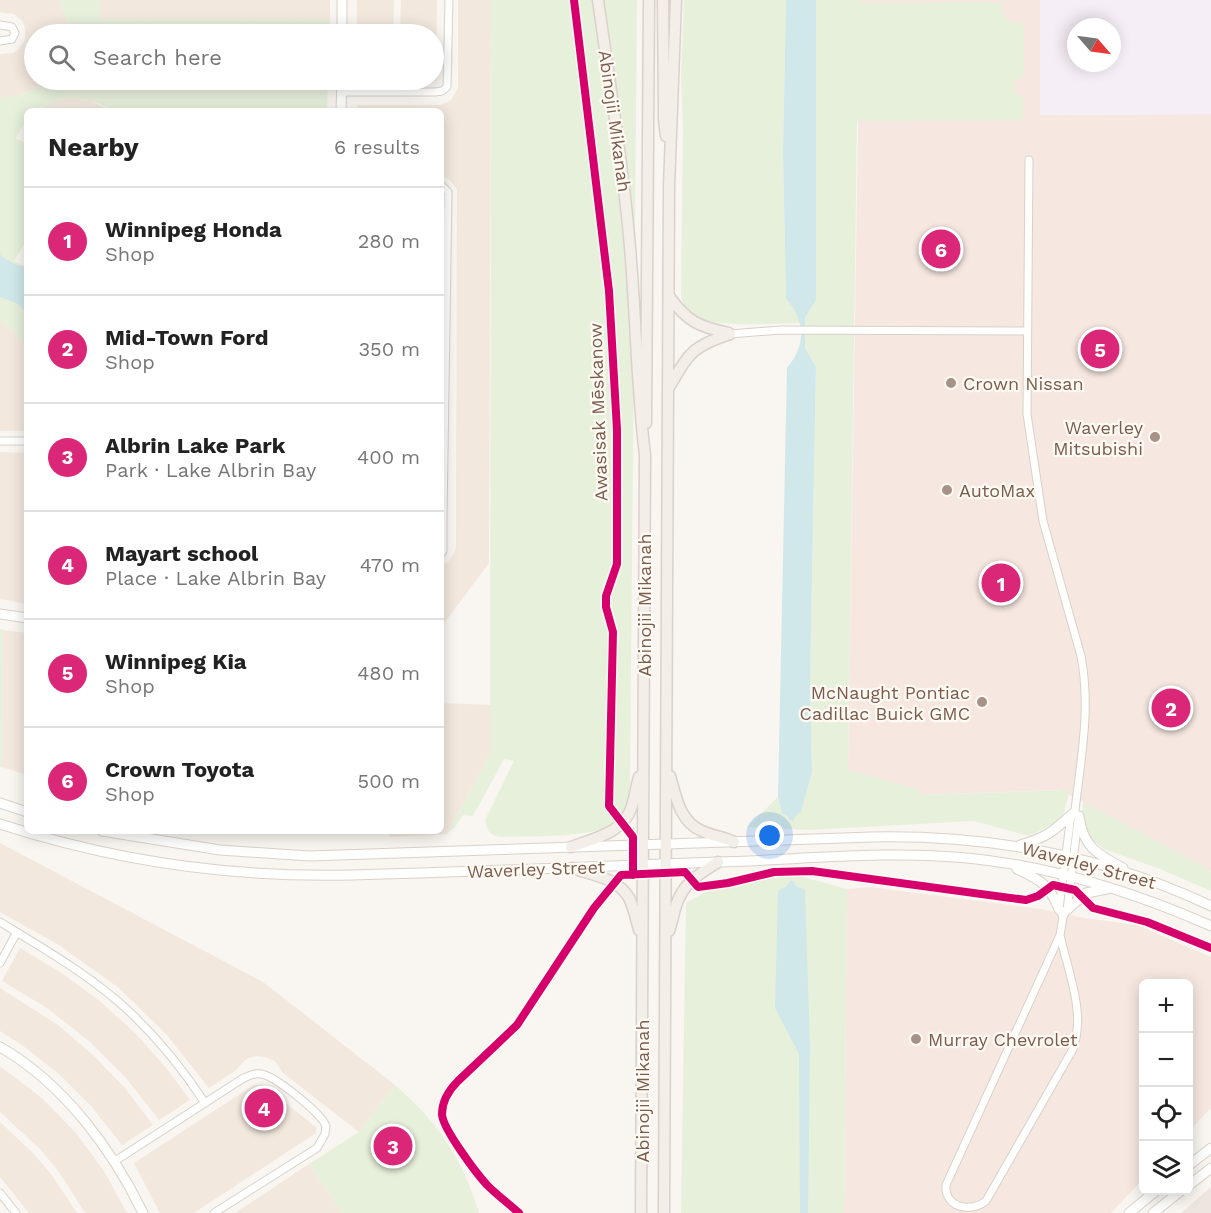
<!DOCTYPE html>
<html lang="en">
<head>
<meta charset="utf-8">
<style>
  :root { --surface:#fff; --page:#f2f2f2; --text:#222; --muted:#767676; --line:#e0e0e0; --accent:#db2777 }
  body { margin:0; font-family:"Work Sans",sans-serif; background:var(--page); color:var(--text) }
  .controls { position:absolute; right:18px; bottom:18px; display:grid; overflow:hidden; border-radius:9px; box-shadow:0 3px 15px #0003 }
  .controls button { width:54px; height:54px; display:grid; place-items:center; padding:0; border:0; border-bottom:2px solid var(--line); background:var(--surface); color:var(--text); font:30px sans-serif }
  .compass { position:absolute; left:1067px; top:18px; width:54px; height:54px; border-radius:50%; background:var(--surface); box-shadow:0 3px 15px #0003; rotate:118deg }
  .you { position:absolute; left:770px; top:836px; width:21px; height:21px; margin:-15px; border:4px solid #fff; border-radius:50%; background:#1a73e8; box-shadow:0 0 0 9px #1a73e833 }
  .badge { display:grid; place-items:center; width:39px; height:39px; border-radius:50%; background:var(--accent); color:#fff; font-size:20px; font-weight:700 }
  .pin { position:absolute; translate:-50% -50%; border:3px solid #fff; box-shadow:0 2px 6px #0006 }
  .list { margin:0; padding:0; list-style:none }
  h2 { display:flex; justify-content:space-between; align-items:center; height:78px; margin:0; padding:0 24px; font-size:26px }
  h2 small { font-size:20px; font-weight:400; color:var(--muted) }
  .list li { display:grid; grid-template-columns:39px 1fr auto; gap:18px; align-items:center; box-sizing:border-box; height:108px; padding:0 24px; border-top:2px solid var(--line) }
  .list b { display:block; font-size:22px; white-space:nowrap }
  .list p { margin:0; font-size:20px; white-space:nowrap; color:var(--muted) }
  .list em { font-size:20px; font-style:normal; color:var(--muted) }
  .icon { flex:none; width:33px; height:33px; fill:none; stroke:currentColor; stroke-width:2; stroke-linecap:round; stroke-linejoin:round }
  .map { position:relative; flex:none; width:1211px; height:1213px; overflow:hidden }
  .search { position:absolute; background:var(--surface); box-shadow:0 3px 15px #0003; left:24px; top:24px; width:420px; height:66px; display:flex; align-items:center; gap:15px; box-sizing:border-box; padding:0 21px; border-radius:33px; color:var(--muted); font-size:22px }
  .panel { position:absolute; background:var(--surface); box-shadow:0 3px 15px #0003; left:24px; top:108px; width:420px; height:726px; border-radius:9px }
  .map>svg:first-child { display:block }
  .residential { fill:#f2e8de }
  .commercial { fill:#f6e8e1 }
  .industrial { fill:#ede5e0 }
  .education { fill:#f6eef6; fill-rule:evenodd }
  .green { fill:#e7f0db }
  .water { fill:#d0e8ea }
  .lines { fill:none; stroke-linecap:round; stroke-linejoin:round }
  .street-casing { stroke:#d7d1cb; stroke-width:9 }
  .secondary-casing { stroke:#d9d2cb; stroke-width:11 }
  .primary-casing { stroke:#dad1cc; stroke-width:13 }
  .street { stroke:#fefefd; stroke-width:7 }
  .secondary { stroke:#fefefd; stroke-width:9 }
  .primary { stroke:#f3eee8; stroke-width:10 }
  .cycleway-casing { stroke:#fffaf3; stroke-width:11 }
  .cycleway { stroke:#d6006c; stroke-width:8 }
  .poi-dot { fill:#a69286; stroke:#fffaf3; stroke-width:2 }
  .labels { text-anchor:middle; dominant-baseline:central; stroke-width:4.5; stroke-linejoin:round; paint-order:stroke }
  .street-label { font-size:18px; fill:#7a5c4d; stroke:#fffaf3 }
  .poi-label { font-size:18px; fill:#7a5c4d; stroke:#fffaf3; text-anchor:start }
</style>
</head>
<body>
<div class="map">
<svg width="1211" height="1213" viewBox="0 0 1211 1213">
  <rect width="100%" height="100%" fill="#f9f5f0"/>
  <path class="residential" d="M0,0H59L67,20L69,34H34V80H48L34,90L12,97H0V54L13,53L18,50L25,40V28L23,22L14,14L0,12Z
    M100,0H330V20L100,19Z
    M357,0H394L393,34H357Z
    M401,0H437L436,81H400V80H434V34H400Z
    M458,0H491L489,563L442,626L441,565L448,562L453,555L456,547L457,190L450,180L441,175V111H357V105H440L451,100L458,88Z
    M69,98L89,100L112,111H36L50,103Z
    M0,320L16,334L27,350V431H0Z
    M0,452L27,453V604L0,599Z
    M3,630L27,633V775L2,767Z
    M441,703L490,705V754L447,834L389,837V831H441Z
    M0,843L263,982L395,1085L359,1132L283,1073L275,1061L265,1057L255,1056L246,1059L235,1071L209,1088L167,1035L119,988L59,945L0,912Z
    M20,948L63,974L101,1002L136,1034L167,1069L190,1100L159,1120L127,1079L89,1041L47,1008L2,981Z
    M0,988L58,1025L93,1055L125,1088L153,1125L122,1145L92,1107L59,1074L22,1045L0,1031Z
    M0,1066L43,1099L76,1133L104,1171L127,1213H85L59,1172L41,1150L0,1112Z
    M254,1085H263L316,1127V1133L194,1213H160L134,1163Z
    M0,1122L32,1152L51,1174L77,1213H29L0,1177Z
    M309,1164L342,1213H235Z"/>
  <path class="commercial" d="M860,0H1040V115L1211,114V872L1200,864L1060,790L921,795L848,770Z
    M870,887L1041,909L1085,918L1137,925L1211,957V1108L1189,1131L1188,984H1144L1143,1179L1111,1213H844L847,889Z"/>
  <path class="industrial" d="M1211,1187V1213H1181Z"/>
  <path class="education" d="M1040,0H1211V114L1040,115ZM1076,27H1112V63H1076Z"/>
  <path class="green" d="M59,0H100V19L330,20V34H69L67,20Z
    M491,0H637L630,784C628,800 625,816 611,825C590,838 527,836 500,837C489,835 487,830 485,820L514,761L504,759L473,816L463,815L455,827L447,834L490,754Z
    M684,0H786L783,153L786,299C792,306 800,313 800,323C773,323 715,329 693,315C686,310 683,303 681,295L683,129L681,78Z
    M816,0H860V3L1000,2L1004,16L1011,23L1019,21L1024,27V74L1021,79L1014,80L1015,93L1023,96V120L857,121L848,770L919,789L921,795L1070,790L1062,819L1030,836L973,821L810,830L747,827L778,797L782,813L806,791L812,772L810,682L816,367L805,348V318L816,299Z
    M48,80H328L327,111H112C94,98 70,95 49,104C40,107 37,111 27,111V119L16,138L27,144V240L14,261L27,267V350L16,334L0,320V97C18,97 35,92 48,80Z
    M0,629L3,630L2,767L0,766Z
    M1083,802L1200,864L1211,872V891L1160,869L1104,849L1087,836L1082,813Z
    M792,874L847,889L844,1213H681L686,903L715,887Z
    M395,1085C438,1122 463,1159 479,1213H342L309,1164L359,1132Z"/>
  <path class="water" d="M786,0H816V300L805,318V348L816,367L810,682L812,772L801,812L796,815L793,821L789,820L788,816L782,813L778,797L787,368C806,346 806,320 786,299L783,153Z
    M0,252L1,256L14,264L27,268V313L18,304L0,297Z
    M790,881H794L796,886L805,890L810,1046L808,1213H800L799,1054L775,1008L778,891L787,886Z"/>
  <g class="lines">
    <g class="street-casing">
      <path id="street" d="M0,25L12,27L15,33L12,39L0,41
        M342,92H435L442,91L447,87L449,0
        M1029,160L1027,414L1043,521L1081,656C1091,708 1081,758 1075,810L1071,815L1059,909L1063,917
        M441,185L448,192L443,517H441
        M730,334L781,330L1026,331
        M0,441H27
        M441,553L443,551V517
        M0,922C46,950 93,977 132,1014C160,1041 184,1071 205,1103
        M1060,935C1068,972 1086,1013 1073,1049L986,1201C971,1213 944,1208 946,1185L1060,935L1063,917L1067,910L1078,820
        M0,963L17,932
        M115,1161L242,1079C250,1075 256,1072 265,1075C279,1080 321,1113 326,1126L325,1134L317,1148L214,1213
        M0,1193L16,1213"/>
    </g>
    <g class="secondary-casing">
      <path id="secondary" d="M342,34V0
        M341,111L342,80
        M0,614L27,618
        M0,803L27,812
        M1079,816C1083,847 1097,854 1123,868
        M0,824C114,861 234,878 353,875C475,872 596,866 717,862C799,860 884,850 967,858C1051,866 1134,892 1211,926
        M102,831L220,850L309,856L872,837C990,835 1104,855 1211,906
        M1020,845C1045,838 1053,832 1071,815
        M1017,869C1040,880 1049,884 1059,909
        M1067,910L1086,893L1107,889
        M0,1047C63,1083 112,1149 143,1213
        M1188,1166L1211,1148
        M1188,1186L1211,1168
        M1129,1213L1157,1190
        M1153,1213L1182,1190"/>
    </g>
    <g class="primary-casing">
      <path id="primary" d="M598,0C609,79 622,157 629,236C636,309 636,382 645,455L641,1213
        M663,0L664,120L666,136
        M669,296C687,322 700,327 729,333
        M668,389C689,354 690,347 730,334
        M646,423L649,0
        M670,776C676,797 680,822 702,831C713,836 724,837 734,842
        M571,847C595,838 624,833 632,806C635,796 636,787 639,777
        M572,868C592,875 618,878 629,898C634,908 636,919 639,930
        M669,931C673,920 674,908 679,898C687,880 703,872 718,862
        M664,1213L669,187L676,0"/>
    </g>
    <use href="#street" class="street"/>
    <use href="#secondary" class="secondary"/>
    <use href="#primary" class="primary"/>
    <g class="cycleway-casing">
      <path id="cycleway" d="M574,0L609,291L617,430V564L606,596V607L613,632L609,806L633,837V875
        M519,1213C509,1204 497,1195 487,1185C477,1174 442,1128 442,1114C442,1100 449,1090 458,1081L517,1025L594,908L621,875L685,872L698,887L728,883L774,872L812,871L1026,900L1038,896L1053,885L1075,890L1093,908L1147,922L1211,948"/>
    </g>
    <use href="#cycleway" class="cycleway"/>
  </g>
  <g class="poi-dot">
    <circle cx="951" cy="383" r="6"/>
    <circle cx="1155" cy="437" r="6"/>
    <circle cx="947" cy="490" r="6"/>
    <circle cx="982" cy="702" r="6"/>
    <circle cx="916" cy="1039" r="6"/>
  </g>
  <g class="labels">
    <g class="street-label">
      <text transform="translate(615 121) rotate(82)">Abinojii Mikanah</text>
      <text transform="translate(598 412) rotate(-92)">Awasisak Mēskanow</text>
      <text transform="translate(644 605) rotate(-90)">Abinojii Mikanah</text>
      <text transform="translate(1089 865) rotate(15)">Waverley Street</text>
      <text transform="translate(536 869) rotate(-2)">Waverley Street</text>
      <text transform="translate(642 1091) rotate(-90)">Abinojii Mikanah</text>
    </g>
    <g class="poi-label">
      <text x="963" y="383">Crown Nissan</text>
      <text x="1143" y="427" text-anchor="end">Waverley<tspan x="1143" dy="21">Mitsubishi</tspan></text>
      <text x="959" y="490">AutoMax</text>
      <text x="970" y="692" text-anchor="end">McNaught Pontiac<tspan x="970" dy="21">Cadillac Buick GMC</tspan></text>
      <text x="928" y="1039">Murray Chevrolet</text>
    </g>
  </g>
</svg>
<div class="controls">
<button>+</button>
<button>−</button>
<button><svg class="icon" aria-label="locate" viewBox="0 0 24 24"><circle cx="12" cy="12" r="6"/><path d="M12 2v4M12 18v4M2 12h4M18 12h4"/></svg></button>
<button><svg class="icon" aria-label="layers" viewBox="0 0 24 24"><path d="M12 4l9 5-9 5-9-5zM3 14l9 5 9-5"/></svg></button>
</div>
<svg class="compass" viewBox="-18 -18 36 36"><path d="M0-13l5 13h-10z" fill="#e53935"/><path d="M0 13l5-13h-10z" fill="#767676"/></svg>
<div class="you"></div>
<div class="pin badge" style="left:1001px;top:583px">1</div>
<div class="pin badge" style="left:1171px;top:708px">2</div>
<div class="pin badge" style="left:393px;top:1146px">3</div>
<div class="pin badge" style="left:264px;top:1108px">4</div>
<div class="pin badge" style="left:1100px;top:349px">5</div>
<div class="pin badge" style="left:941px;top:249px">6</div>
<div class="search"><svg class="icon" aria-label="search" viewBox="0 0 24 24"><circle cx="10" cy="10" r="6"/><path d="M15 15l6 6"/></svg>Search here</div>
<section class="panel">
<h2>Nearby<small>6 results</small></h2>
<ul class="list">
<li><span class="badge">1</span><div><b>Winnipeg Honda</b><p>Shop</p></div><em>280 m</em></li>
<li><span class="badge">2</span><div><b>Mid-Town Ford</b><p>Shop</p></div><em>350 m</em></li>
<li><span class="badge">3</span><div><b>Albrin Lake Park</b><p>Park · Lake Albrin Bay</p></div><em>400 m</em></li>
<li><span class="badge">4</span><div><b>Mayart school</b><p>Place · Lake Albrin Bay</p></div><em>470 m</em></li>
<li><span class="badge">5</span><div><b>Winnipeg Kia</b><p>Shop</p></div><em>480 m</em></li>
<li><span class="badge">6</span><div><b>Crown Toyota</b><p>Shop</p></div><em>500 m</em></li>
</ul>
</section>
</div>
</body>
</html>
